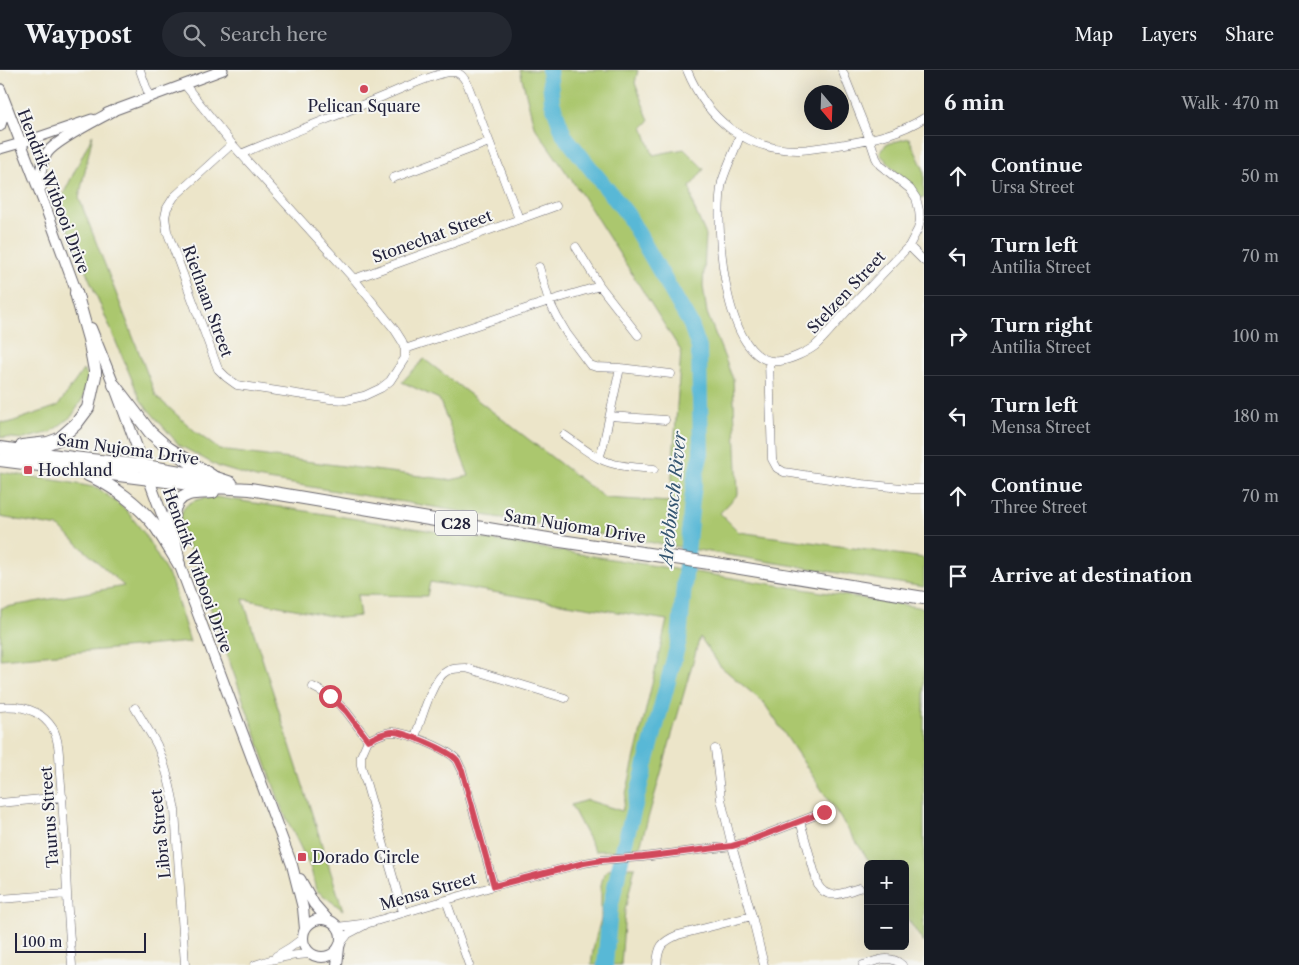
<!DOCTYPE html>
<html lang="en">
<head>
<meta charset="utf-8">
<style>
  :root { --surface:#171b24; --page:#242831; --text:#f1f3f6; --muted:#9ea1a6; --line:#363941 }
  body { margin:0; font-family:"Libre Caslon Text",serif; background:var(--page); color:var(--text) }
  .controls { position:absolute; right:15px; bottom:15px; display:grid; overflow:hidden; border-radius:8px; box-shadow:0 5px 20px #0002 }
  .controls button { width:45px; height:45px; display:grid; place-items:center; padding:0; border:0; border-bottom:1px solid var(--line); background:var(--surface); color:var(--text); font:25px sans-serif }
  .compass { position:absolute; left:804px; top:15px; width:45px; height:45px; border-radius:50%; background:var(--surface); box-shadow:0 5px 20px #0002; rotate:161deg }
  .scale { position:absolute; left:15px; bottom:12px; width:131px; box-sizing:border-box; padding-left:5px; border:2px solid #22223b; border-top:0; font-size:14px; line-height:18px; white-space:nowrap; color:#22223b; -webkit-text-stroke:4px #f6f6f2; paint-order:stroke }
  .stop { position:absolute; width:15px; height:15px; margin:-11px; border:4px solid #d1495b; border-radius:50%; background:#fff }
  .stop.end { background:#d1495b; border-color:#fff; box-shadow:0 1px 5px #0008 }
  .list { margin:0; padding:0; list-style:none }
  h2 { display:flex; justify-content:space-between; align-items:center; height:65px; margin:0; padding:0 20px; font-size:21px }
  h2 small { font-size:16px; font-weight:400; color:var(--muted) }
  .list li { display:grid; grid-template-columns:32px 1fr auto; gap:15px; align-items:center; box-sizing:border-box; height:80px; padding:0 20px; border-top:1px solid var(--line) }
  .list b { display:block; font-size:19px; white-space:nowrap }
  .list p { margin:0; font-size:16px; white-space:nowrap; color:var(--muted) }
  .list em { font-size:16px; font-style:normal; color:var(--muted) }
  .icon { flex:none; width:28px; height:28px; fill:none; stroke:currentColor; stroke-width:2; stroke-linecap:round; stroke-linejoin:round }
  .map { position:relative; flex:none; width:924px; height:895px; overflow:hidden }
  header { display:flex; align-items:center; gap:30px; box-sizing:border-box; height:70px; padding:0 25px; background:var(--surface); border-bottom:1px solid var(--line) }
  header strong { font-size:24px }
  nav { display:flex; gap:28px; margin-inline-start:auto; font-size:18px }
  .search { width:350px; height:45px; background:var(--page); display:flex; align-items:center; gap:12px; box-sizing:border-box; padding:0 18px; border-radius:28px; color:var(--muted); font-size:19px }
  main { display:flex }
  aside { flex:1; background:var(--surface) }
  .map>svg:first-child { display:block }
  .green { fill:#abc76e; stroke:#667454 }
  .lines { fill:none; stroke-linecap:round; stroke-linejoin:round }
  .river { stroke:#58b8d6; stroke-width:16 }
  .minor-casing { stroke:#69666d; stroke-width:9 }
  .tertiary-casing { stroke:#69666d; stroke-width:11 }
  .secondary-casing { stroke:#69666d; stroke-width:12 }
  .trunk-casing { stroke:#69666d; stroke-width:14 }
  .minor { stroke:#fff; stroke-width:8 }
  .tertiary { stroke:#fff; stroke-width:9 }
  .secondary { stroke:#fff; stroke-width:10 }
  .trunk { stroke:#fff; stroke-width:12 }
  .route { stroke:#d1495b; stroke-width:6 }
  .poi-dot { fill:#d1495b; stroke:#f6f6f2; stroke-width:2 }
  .labels { text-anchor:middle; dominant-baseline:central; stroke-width:4; stroke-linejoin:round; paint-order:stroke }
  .shield { fill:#f6f6f2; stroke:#626272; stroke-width:1 }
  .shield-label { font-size:15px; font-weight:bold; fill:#22223b }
  .poi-label { font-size:16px; fill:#22223b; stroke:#f6f6f2; text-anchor:start }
  .street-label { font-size:16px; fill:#22223b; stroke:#f6f6f2 }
  .water-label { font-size:18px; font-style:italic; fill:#355671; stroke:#f6f6f2 }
</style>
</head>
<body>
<header>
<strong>Waypost</strong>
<div class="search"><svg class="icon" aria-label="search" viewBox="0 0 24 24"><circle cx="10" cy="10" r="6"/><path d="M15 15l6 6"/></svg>Search here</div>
<nav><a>Map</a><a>Layers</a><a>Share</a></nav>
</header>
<main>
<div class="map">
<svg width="924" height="895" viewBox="0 0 924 895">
  <rect width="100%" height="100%" fill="#f6f6f2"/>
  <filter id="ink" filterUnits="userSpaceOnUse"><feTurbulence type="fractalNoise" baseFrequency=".02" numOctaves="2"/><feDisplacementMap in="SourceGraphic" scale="10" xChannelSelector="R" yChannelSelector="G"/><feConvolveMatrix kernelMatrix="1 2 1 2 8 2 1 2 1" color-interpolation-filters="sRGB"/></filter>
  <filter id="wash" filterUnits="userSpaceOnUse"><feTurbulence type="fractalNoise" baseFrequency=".0096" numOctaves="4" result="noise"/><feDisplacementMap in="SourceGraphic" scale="20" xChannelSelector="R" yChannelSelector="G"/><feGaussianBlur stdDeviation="1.12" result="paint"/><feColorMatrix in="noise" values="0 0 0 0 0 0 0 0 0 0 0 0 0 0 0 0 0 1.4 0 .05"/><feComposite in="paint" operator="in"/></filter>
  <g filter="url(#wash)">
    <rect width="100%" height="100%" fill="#ece5c9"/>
    <path class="green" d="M520,0H638L635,13L649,51L643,57L653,85L684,79L704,99L690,117L694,138L706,165L703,216L707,243L733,309L738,424L720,443L739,462L924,488V517L256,408L219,397L179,375L141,331L58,135L93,64L79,128L156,326L197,363L220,380L451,410L469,406L439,329L402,312L424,289L605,428L670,432L681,281L582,125L534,56Z
      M909,68L924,100V127L920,128L880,84L886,74Z
      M83,300L88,308L83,328L72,346L51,362L24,369L0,367V352L8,353L58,336Z
      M0,402L67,412L98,418L126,440L144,463L171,510L190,572L0,589L1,538L124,516L59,457L0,447Z
      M216,427L924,538V873L905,845V794H871L764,633L720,596L700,567L639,780L595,781L571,735L587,730L622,741L667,550L430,512L427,526L357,525L360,546L341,548L243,529L343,840L316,820L311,799L282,739L181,455C181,451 181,445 182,442C187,429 205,428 216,427Z
      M635,797L625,840L621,895H591L594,874L601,849V815L604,803L611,798Z"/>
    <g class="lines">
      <path class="river" d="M549,0L552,32L564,65L627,144L691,255L699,278L701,383L695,407L692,430L679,570L624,776L610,839L605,895"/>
    </g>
  </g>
  <g filter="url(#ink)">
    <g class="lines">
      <g class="minor-casing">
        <path id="minor" d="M140,0L150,28
          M687,0C707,49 745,81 800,80C815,79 831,76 845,74C873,69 901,63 924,48
          M185,15L232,74L354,209L395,260L402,271L405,279V288L390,311L381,318L364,326L346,330L330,329L237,315L226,307L218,299L167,161L165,147L167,138L174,127L232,74
          M740,66C735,80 726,98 722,112C714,149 723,299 780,291C790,290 807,282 815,276C826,266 836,253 846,242C867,220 888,198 909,176L918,159L920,150L919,140L916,128L910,119L880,95L876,88L870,70L842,0
          M241,84C288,64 336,46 384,26C398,20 440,1 453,2C460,2 463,7 467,13L519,149
          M393,108L489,72
          M909,176L924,191
          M576,177L600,216L638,265
          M539,197L549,231L557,247L567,264L590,295L596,297L620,298L671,304
          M354,209L556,136
          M405,279L549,231L600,216
          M769,291L772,389L777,398L784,402L862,414L912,419H924
          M610,346L665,350
          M564,365C576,373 588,383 600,389C617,397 636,397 654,399
          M599,388L603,376L620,298
          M313,617L330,626L346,641L368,670
          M0,637C21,635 41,640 53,659C60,672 59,690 60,704C64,744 65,783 67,823C68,847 70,871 72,895
          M135,638C142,650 150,662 157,675C166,696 171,718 175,740L185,895
          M415,667C421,651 432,608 447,601C453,598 460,598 466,598L565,628
          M715,679L721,729L732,776L752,846L764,895
          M0,733L63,727
          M800,751L818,815C828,832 844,822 859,818
          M0,829L67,824
          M446,830L469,895
          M403,842L361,695V686L368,670C376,667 385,661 394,662C407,663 448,679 457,690C459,693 460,697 462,700L494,816
          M337,857L369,853L494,816L584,793L602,790L643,787L732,776L746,772L824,742
          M341,873L348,864L365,855
          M276,886L291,877L303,868
          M255,895C273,888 291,885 310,884
          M657,895C658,877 661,872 678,865L752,846
          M863,895C877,891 890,884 902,895"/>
      </g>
      <g class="tertiary-casing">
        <path id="tertiary" d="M107,43L223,0
          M0,79L21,73L92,49"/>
      </g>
      <g class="secondary-casing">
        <path id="secondary" d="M0,19L44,133L79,229
          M0,56L3,47L0,33
          M41,117C39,107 41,93 47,83C56,70 97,50 113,41
          M91,258L114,315L171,469
          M177,488L292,795L303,838L305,859
          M300,809L314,834L328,850
          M303 868a19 19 0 1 1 38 0a19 19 0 1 1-38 0Z
          M337,895L339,878"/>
      </g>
      <g class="trunk-casing">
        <path id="trunk" d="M114,315L150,362L168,378L212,406
          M22,376L48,373L59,369L76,354L88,338L95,306V301L89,269L76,223
          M0,378L73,388L145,396L216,408L231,413
          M0,390L214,417L250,419L554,470L716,494L924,528
          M88,405C113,415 139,435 156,457C164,469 171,481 179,494
          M178,488C175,470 163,431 189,424C196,422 205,423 213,422"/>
      </g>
      <use href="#minor" class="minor"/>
      <use href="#tertiary" class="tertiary"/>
      <use href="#secondary" class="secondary"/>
      <use href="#trunk" class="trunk"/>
    </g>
  </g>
  <g class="lines" filter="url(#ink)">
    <path class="route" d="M330,626L346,641L368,670C376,667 385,661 394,662C407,663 448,680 457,690C459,693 460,697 462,700L494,816L584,793L602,790L643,787L732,776L746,772L824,742"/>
  </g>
  <g class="poi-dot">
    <circle cx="364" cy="19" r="5"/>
    <rect x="23" y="395" width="10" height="10" rx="2.5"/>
    <rect x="297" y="782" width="10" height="10" rx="2.5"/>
  </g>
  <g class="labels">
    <rect class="shield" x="435" y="440.5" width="42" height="25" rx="4"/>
    <g class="shield-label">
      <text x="456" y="453">C28</text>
    </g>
    <g class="poi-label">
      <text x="364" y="36" text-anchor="middle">Pelican Square</text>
      <text x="38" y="400">Hochland</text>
      <text x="312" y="787">Dorado Circle</text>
    </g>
    <g class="street-label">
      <text transform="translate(54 121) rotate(69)">Hendrik Witbooi Drive</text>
      <text transform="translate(432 166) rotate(-20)">Stonechat Street</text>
      <text transform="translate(846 222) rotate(-47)">Stelzen Street</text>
      <text transform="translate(208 231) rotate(70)">Riethaan Street</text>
      <text transform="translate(128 379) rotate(8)">Sam Nujoma Drive</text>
      <text transform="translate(575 456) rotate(9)">Sam Nujoma Drive</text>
      <text transform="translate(198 500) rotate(70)">Hendrik Witbooi Drive</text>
      <text transform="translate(49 747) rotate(-94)">Taurus Street</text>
      <text transform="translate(160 764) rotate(-96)">Libra Street</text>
      <text transform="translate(428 821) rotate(-16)">Mensa Street</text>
    </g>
    <g class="water-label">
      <text transform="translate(673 429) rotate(-84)">Arebbusch River</text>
    </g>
  </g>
</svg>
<div class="controls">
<button>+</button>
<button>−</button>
</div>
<svg class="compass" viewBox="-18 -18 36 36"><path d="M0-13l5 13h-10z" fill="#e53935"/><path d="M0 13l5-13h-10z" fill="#9ea1a6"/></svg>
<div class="scale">100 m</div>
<div class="stop" style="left:330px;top:626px"></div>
<div class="stop end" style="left:824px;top:742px"></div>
</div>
<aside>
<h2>6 min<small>Walk · 470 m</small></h2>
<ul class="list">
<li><svg class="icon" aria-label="ahead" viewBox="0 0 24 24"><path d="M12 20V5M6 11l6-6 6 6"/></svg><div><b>Continue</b><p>Ursa Street</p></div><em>50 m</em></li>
<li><svg class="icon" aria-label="left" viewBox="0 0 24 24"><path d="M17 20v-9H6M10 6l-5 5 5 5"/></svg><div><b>Turn left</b><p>Antilia Street</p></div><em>70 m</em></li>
<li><svg class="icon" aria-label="right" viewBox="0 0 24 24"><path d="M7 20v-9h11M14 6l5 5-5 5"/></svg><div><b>Turn right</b><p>Antilia Street</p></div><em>100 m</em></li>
<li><svg class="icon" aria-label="left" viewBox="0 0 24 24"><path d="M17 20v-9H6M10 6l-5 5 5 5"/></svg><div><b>Turn left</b><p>Mensa Street</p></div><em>180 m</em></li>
<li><svg class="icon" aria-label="ahead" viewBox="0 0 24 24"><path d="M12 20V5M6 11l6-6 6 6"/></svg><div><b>Continue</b><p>Three Street</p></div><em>70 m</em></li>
<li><svg class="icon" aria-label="arrive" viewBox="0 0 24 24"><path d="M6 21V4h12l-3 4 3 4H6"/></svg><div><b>Arrive at destination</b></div></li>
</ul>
</aside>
</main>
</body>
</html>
